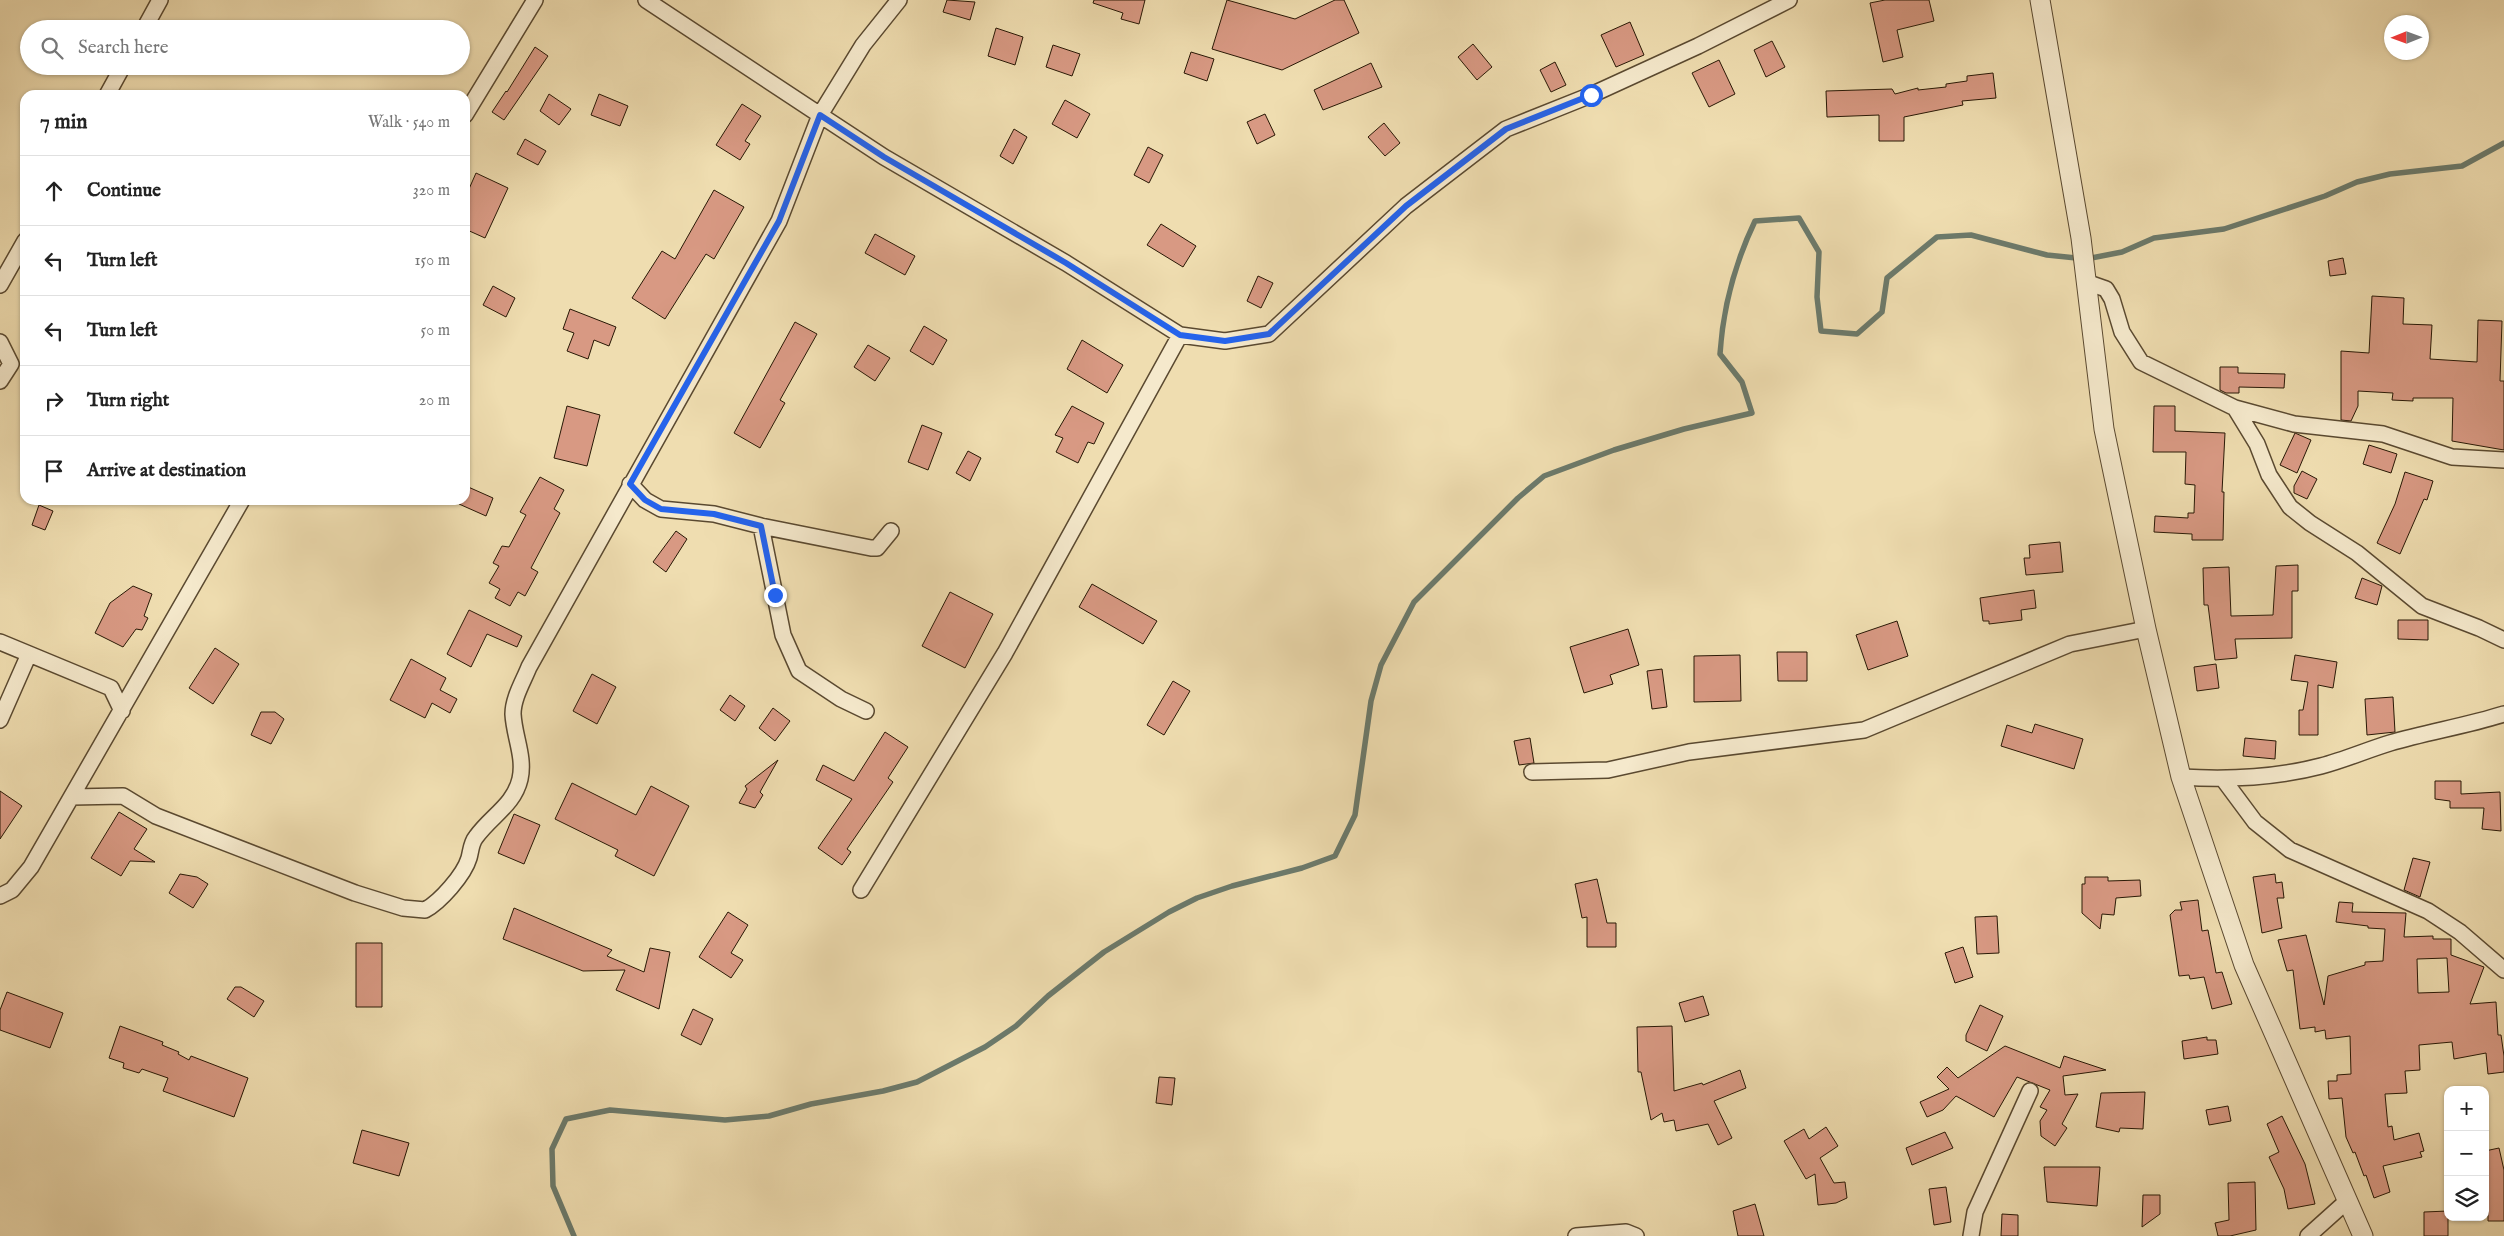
<!DOCTYPE html>
<html lang="en">
<head>
<meta charset="utf-8">
<style>
  :root { --surface:#fff; --page:#f6f6f6; --text:#222; --muted:#767676; --line:#e0e0e0 }
  body { margin:0; font-family:"IM FELL English",serif; background:var(--page); color:var(--text) }
  .controls { position:absolute; right:15px; bottom:15px; display:grid; overflow:hidden; border-radius:10px; box-shadow:0 1px 4px #0004 }
  .controls button { width:45px; height:45px; display:grid; place-items:center; padding:0; border:0; border-bottom:1px solid var(--line); background:var(--surface); color:var(--text); font:25px sans-serif }
  .compass { position:absolute; left:2384px; top:15px; width:45px; height:45px; border-radius:50%; background:var(--surface); box-shadow:0 1px 4px #0004; rotate:269deg }
  .stop { position:absolute; width:15px; height:15px; margin:-11px; border:4px solid #2563eb; border-radius:50%; background:#fff }
  .stop.end { background:#2563eb; border-color:#fff; box-shadow:0 1px 5px #0008 }
  .list { margin:0; padding:0; list-style:none }
  h2 { display:flex; justify-content:space-between; align-items:center; height:65px; margin:0; padding:0 20px; font-size:21px }
  h2 small { font-size:16px; font-weight:400; color:var(--muted) }
  .list li { display:grid; grid-template-columns:32px 1fr auto; gap:15px; align-items:center; box-sizing:border-box; height:70px; padding:0 20px; border-top:1px solid var(--line) }
  .list b { display:block; font-size:19px; white-space:nowrap }
  .list em { font-size:16px; font-style:normal; color:var(--muted) }
  .icon { flex:none; width:28px; height:28px; fill:none; stroke:currentColor; stroke-width:2; stroke-linecap:round; stroke-linejoin:round }
  .map { position:relative; flex:none; width:2504px; height:1236px; overflow:hidden }
  .search { position:absolute; background:var(--surface); box-shadow:0 1px 4px #0004; left:20px; top:20px; width:450px; height:55px; display:flex; align-items:center; gap:12px; box-sizing:border-box; padding:0 18px; border-radius:28px; color:var(--muted); font-size:19px }
  .panel { position:absolute; background:var(--surface); box-shadow:0 1px 4px #0004; left:20px; top:90px; width:450px; height:415px; border-radius:15px }
  .map>svg:first-child { display:block }
  .lines { fill:none; stroke-linecap:round; stroke-linejoin:round }
  .stream { stroke:#6c7a6b; stroke-width:5.5 }
  .building { fill:#d89983; stroke:#281805; fill-rule:evenodd }
  .minor-casing { stroke:#5a4930; stroke-width:18 }
  .tertiary-casing { stroke:#5a4930; stroke-width:21 }
  .minor { stroke:#f5e9cc; stroke-width:15 }
  .tertiary { stroke:#f5e9cc; stroke-width:19 }
  .route { stroke:#2563eb; stroke-width:6 }
</style>
</head>
<body>
<div class="map">
<svg width="2504" height="1236" viewBox="0 0 2504 1236">
  <rect width="100%" height="100%" fill="#efddb0"/>
  <filter id="stains"><feTurbulence type="fractalNoise" baseFrequency=".004" numOctaves="4"/><feColorMatrix values="0 0 0 0 .2 0 0 0 0 .09 0 0 0 0 .02 0 0 0 .5 -.17"/></filter>
  <radialGradient id="worn" r=".72"><stop offset=".6" stop-color="#630" stop-opacity="0"/><stop offset="1" stop-color="#630" stop-opacity=".3"/></radialGradient>
  <g class="lines">
    <path class="stream" d="M574,1236L553,1186L552,1149L566,1119L610,1110L725,1120L769,1116L811,1104L883,1091L917,1082L985,1047L1016,1026L1048,996L1104,952L1169,912L1197,898L1232,886L1302,868L1335,856L1355,815L1371,701L1381,665L1414,602L1518,498L1544,476L1614,450L1684,429L1752,413L1742,382L1720,354C1723,307 1735,263 1755,221L1799,218L1819,252L1817,297L1821,331L1857,334L1882,312L1887,278L1937,237L1971,235L2047,255L2086,259L2122,252L2154,238L2224,229L2325,196L2357,182L2390,174L2462,166L2504,143"/>
  </g>
  <path class="building" d="M947,0L975,2L970,20L943,12Z
    M1094,0H1145L1139,24L1121,19L1123,13L1093,3Z
    M1227,0L1295,19L1335,0H1344L1359,33L1282,70L1212,49Z
    M1885,0H1929L1934,21L1897,30L1903,57L1883,62L1870,3Z
    M1630,22L1644,55L1616,67L1601,35Z
    M996,28L1023,37L1015,65L988,56Z
    M1772,41L1785,67L1766,77L1754,50Z
    M1473,44L1492,67L1477,80L1458,57Z
    M1053,45L1080,54L1072,76L1046,67Z
    M535,47L548,56L504,120L492,112L506,91L507,92Z
    M1191,52L1214,59L1207,81L1184,73Z
    M1719,60L1735,94L1709,107L1692,73Z
    M1555,62L1566,85L1551,92L1540,70Z
    M1371,63L1382,87L1323,110L1314,90Z
    M1993,73L1996,98L1962,101L1963,105L1904,117V141H1879V115L1827,117L1826,91L1892,89L1895,94L1918,88V90L1946,87V84L1967,81V76Z
    M549,94L571,109L559,125L540,111Z
    M599,94L628,106L620,126L591,115Z
    M1065,100L1090,114L1077,138L1052,124Z
    M742,104L761,116L745,141L750,144L740,160L716,145Z
    M1265,114L1275,135L1257,144L1247,122Z
    M1384,123L1400,143L1385,156L1368,137Z
    M1014,129L1027,137L1013,164L1000,156Z
    M525,139L546,151L538,165L517,154Z
    M1148,147L1163,155L1149,183L1134,175Z
    M476,173L508,188L485,238L465,229V198Z
    M714,190L744,207L714,259L706,254L665,319L632,298L662,251L675,259Z
    M1161,224L1196,246L1183,267L1147,245Z
    M875,234L915,256L905,275L865,253Z
    M2343,258L2346,274L2330,276L2328,261Z
    M1258,276L1273,283L1261,308L1247,301Z
    M493,286L515,298L506,317L483,305Z
    M2372,296L2404,298L2403,324L2432,325L2430,359L2477,362L2478,320L2502,321L2500,381H2504V450L2452,441L2453,398H2413V401L2392,400L2393,393L2358,391V406L2351,421L2341,420V351L2369,353Z
    M570,309L616,327L609,346L594,340L588,359L567,351L574,333L563,329Z
    M795,322L817,334L780,400L785,403L760,448L734,433Z
    M924,326L947,340L933,365L910,351Z
    M1082,340L1123,365L1107,393L1067,369Z
    M868,345L890,358L875,381L854,367Z
    M2220,367H2238V373L2285,374L2284,388L2239,387V393H2226L2220,390Z
    M567,406L600,415L587,466L554,458Z
    M1072,406L1104,423L1094,444L1088,442L1078,463L1056,452L1063,438L1055,435Z
    M2154,406H2175V431L2225,433L2222,492H2224L2223,540H2192V534L2154,532L2155,516L2188,518V513H2194L2195,485L2185,484L2186,452H2153Z
    M922,425L942,433L928,470L908,462Z
    M2295,433L2311,440L2297,473L2280,465Z
    M2369,445L2397,454L2391,473L2363,464Z
    M968,451L981,458L970,481L956,473Z
    M2302,471L2317,479L2307,499L2294,493V486Z
    M2405,472L2433,481L2427,500L2424,499L2400,554L2377,543L2395,504Z
    M540,477L564,490L554,509L560,513L531,568L538,572L525,596L518,592L510,606L495,598L500,589L489,583L499,566L493,563L502,546L509,547L526,515L520,512Z
    M466,486L493,498L486,516L459,504L460,500H465Z
    M39,505L53,511L45,530L32,525Z
    M676,531L687,539L666,572L653,562Z
    M2060,542L2063,572L2026,575L2024,558H2030L2029,545Z
    M2298,565V591H2292V638L2235,639L2237,658L2215,660L2208,605H2204L2203,568L2229,567L2231,616L2273,615L2276,566Z
    M2362,578L2382,586L2377,605L2355,598Z
    M1092,584L1157,621L1143,644L1079,607Z
    M133,586L152,594L144,616L148,618L142,630L136,629L123,647L95,633L110,603Z
    M2034,590L2036,608L2021,610L2022,620L1989,624V621H1983L1980,598Z
    M950,592L993,614L965,668L922,646Z
    M469,610L522,636L517,647L487,634L471,667L447,654Z
    M2398,620H2428V640L2398,639Z
    M1897,621L1908,656L1868,670L1856,635Z
    M1628,629L1639,665L1610,675L1613,684L1584,693L1570,647Z
    M215,648L239,664L213,704L189,688Z
    M1777,652H1807V681H1778Z
    M1740,655L1741,701L1694,702V656Z
    M2295,655L2337,662L2333,688L2318,685V735H2299V710H2303L2308,682L2291,680Z
    M411,659L446,678L440,690L457,699L450,713L432,703L425,718L390,700Z
    M2216,664L2219,688L2197,691L2194,667Z
    M1662,669L1667,707L1652,709L1647,671Z
    M592,674L616,687L597,724L573,711Z
    M1173,681L1190,691L1164,735L1147,725Z
    M730,695L745,706L735,721L720,710Z
    M2393,697L2395,732L2367,735L2365,699Z
    M773,708L790,721L775,741L759,728Z
    M261,712H275L284,719L271,744L251,735Z
    M2035,724L2083,739L2074,769L2001,746L2007,725L2032,733Z
    M885,732L908,747L888,778L893,782L847,849L851,852L842,865L818,848L852,799L816,780L823,765L854,781Z
    M1530,738L1534,763L1519,765L1514,741Z
    M2245,738L2276,741L2275,759L2243,756Z
    M778,760L760,792L763,795L755,808L739,803L747,789L745,786Z
    M2435,781H2461V794L2500,792L2501,831L2482,829L2484,808H2450V801L2435,799Z
    M572,783L636,815L651,786L689,806L654,876L615,856L618,850L555,819Z
    M0,791L22,806L0,839Z
    M119,812L147,829L134,849L155,862L130,861L121,876L91,858Z
    M514,814L540,825L524,864L498,853Z
    M2413,858L2430,862L2420,897L2404,890Z
    M180,874L197,877L208,884L193,908L169,893Z
    M2275,874L2276,883L2282,882L2284,898H2277L2282,928L2262,933L2253,877Z
    M2085,877H2108V881L2140,880L2141,896L2116,898L2114,915L2102,914L2100,929L2082,913V884H2085Z
    M1597,879L1607,923H1616V947H1587V917L1582,918L1575,884Z
    M2198,900L2202,931L2208,930L2216,973L2222,972L2232,1004L2212,1009L2204,977L2190,979L2189,975L2179,976L2170,915L2175,910H2182L2180,902Z
    M2339,902L2353,903L2352,912L2406,913L2404,937L2433,936V939H2451V955L2484,967L2470,1004L2496,1002L2498,1035H2501L2504,1056V1072L2488,1074L2486,1053L2454,1059L2452,1042L2419,1045L2420,1070L2405,1071L2407,1093L2385,1094L2388,1127L2392,1126L2394,1140L2419,1133L2424,1151L2420,1152L2422,1157L2383,1166L2390,1192L2374,1198L2366,1175L2364,1176L2355,1152L2353,1153L2346,1137L2342,1098L2329,1099L2328,1081H2337V1075L2351,1074L2350,1036L2326,1039L2325,1030L2315,1032V1027L2300,1029L2293,970L2287,971L2278,940L2306,935L2324,1005L2328,976L2365,965V962L2383,961L2385,929L2368,928V926L2336,922ZM2447,958L2449,992L2418,993L2417,959Z
    M514,908L612,950L607,956L644,972L650,948L670,952L659,1009L616,990L625,970L583,971L503,939Z
    M728,912L748,925L731,953L743,960L731,978L699,957Z
    M1997,916L1999,953L1977,954L1975,917Z
    M356,943H382V1007H356Z
    M1963,947L1973,977L1955,983L1945,953Z
    M235,987H241L264,1001L254,1017L227,999Z
    M7,992L63,1013L50,1048L0,1030V1010Z
    M1703,996L1709,1015L1685,1022L1679,1003Z
    M1980,1005L2003,1016L1987,1051L1966,1041V1035Z
    M693,1009L713,1019L701,1045L681,1035Z
    M120,1026L163,1042L162,1045L179,1052L178,1054L189,1060L191,1056L248,1078L234,1117L163,1091L168,1078L142,1069L139,1073L123,1068L124,1063L109,1058Z
    M1672,1026L1674,1091L1702,1083L1703,1085L1740,1070L1746,1088L1714,1101L1732,1138L1718,1145L1708,1124L1676,1131L1674,1120L1664,1122L1662,1113L1651,1120L1641,1072H1638L1637,1027Z
    M2207,1037V1040H2216L2218,1054L2184,1059L2182,1041Z
    M2005,1046L2060,1068L2064,1056L2106,1070L2063,1076L2065,1095L2078,1094L2062,1124L2067,1128L2055,1146L2041,1136L2040,1121L2047,1110L2040,1107L2050,1090L2017,1077L1994,1117L1956,1096L1943,1110L1927,1117L1920,1102L1949,1089L1937,1077L1947,1067L1958,1078Z
    M1159,1077L1175,1078L1172,1105L1156,1103Z
    M2145,1092L2143,1129L2120,1128L2119,1132L2096,1127L2101,1093Z
    M2228,1106L2231,1121L2209,1125L2206,1110Z
    M2282,1116L2305,1164L2315,1204L2288,1209L2284,1189L2269,1157L2279,1152L2267,1124Z
    M1826,1127L1838,1146L1820,1158L1834,1183L1845,1182L1847,1198L1836,1203L1818,1205L1815,1174L1806,1179L1784,1141L1804,1129L1809,1139Z
    M362,1130L409,1143L399,1176L353,1163Z
    M1945,1132L1953,1148L1912,1165L1906,1148Z
    M2499,1148L2504,1170V1221H2488V1199H2485V1151Z
    M2044,1167H2100L2097,1206L2047,1202Z
    M2255,1182L2256,1230L2230,1236H2218L2215,1223L2229,1220L2228,1183Z
    M1946,1187L1951,1222L1934,1225L1929,1189Z
    M2143,1195H2160V1214L2142,1227Z
    M1755,1204L1764,1236H1738L1733,1211Z
    M2448,1211V1236H2424V1212Z
    M2002,1214L2018,1215V1236H2001Z"/>
  <g class="lines">
    <g class="minor-casing">
      <path id="minor" d="M899,0L863,45L820,115L884,157L1066,263L1180,335L1225,341L1269,334L1406,206L1506,129L1591,95L1698,46L1789,0
        M144,29L160,0
        M107,95L123,66
        M465,115L535,0
        M2086,282L2106,289L2112,299L2122,332L2141,362L2235,408L2294,424L2383,434L2452,457L2504,460
        M0,285L25,241
        M0,342L11,364L0,381
        M2235,408L2257,444L2269,475L2290,507L2310,523L2357,553L2422,606L2479,628L2504,640
        M630,484L645,500L661,509L714,514L761,526L871,548H877L891,531
        M761,526L783,635L799,671L841,699L866,711
        M0,642L111,688L122,711
        M0,720L29,654
        M1532,772L1608,770L1689,752L1864,730L2070,644L2146,629
        M2181,777C2229,780 2275,778 2321,766C2344,760 2367,750 2390,743C2427,732 2466,726 2504,714
        M2223,779L2255,822L2290,850L2428,911L2460,932L2504,970
        M72,797L123,796L156,816L355,893L403,908L425,910C440,902 464,875 469,858C471,851 471,843 476,837C491,816 514,805 520,779C525,757 514,736 513,714C513,698 523,682 529,667L779,221L820,115L646,0
        M861,890L1005,653L1180,335
        M0,896L12,890L31,867L242,500
        M1576,1236L1626,1232L1636,1236
        M1971,1236L1975,1212L2030,1091
        M2308,1236L2347,1201"/>
    </g>
    <g class="tertiary-casing">
      <path id="tertiary" d="M2040,0L2081,238L2104,429L2146,629L2181,777L2244,965L2363,1236"/>
    </g>
    <use href="#minor" class="minor"/>
    <use href="#tertiary" class="tertiary"/>
  </g>
  <g class="lines">
    <path class="route" d="M775,595L761,526L714,514L661,509L645,500L630,484L779,221L820,115L884,157L1066,263L1180,335L1225,341L1269,334L1406,206L1506,129L1591,95"/>
  </g>
  <rect width="100%" height="100%" filter="url(#stains)"/>
  <rect width="100%" height="100%" fill="url(#worn)"/>
</svg>
<div class="controls">
<button>+</button>
<button>−</button>
<button><svg class="icon" aria-label="layers" viewBox="0 0 24 24"><path d="M12 4l9 5-9 5-9-5zM3 14l9 5 9-5"/></svg></button>
</div>
<svg class="compass" viewBox="-18 -18 36 36"><path d="M0-13l5 13h-10z" fill="#e53935"/><path d="M0 13l5-13h-10z" fill="#767676"/></svg>
<div class="stop" style="left:1591px;top:95px"></div>
<div class="stop end" style="left:775px;top:595px"></div>
<div class="search"><svg class="icon" aria-label="search" viewBox="0 0 24 24"><circle cx="10" cy="10" r="6"/><path d="M15 15l6 6"/></svg>Search here</div>
<section class="panel">
<h2>7 min<small>Walk · 540 m</small></h2>
<ul class="list">
<li><svg class="icon" aria-label="ahead" viewBox="0 0 24 24"><path d="M12 20V5M6 11l6-6 6 6"/></svg><div><b>Continue</b></div><em>320 m</em></li>
<li><svg class="icon" aria-label="left" viewBox="0 0 24 24"><path d="M17 20v-9H6M10 6l-5 5 5 5"/></svg><div><b>Turn left</b></div><em>150 m</em></li>
<li><svg class="icon" aria-label="left" viewBox="0 0 24 24"><path d="M17 20v-9H6M10 6l-5 5 5 5"/></svg><div><b>Turn left</b></div><em>50 m</em></li>
<li><svg class="icon" aria-label="right" viewBox="0 0 24 24"><path d="M7 20v-9h11M14 6l5 5-5 5"/></svg><div><b>Turn right</b></div><em>20 m</em></li>
<li><svg class="icon" aria-label="arrive" viewBox="0 0 24 24"><path d="M6 21V4h12l-3 4 3 4H6"/></svg><div><b>Arrive at destination</b></div></li>
</ul>
</section>
</div>
</body>
</html>
